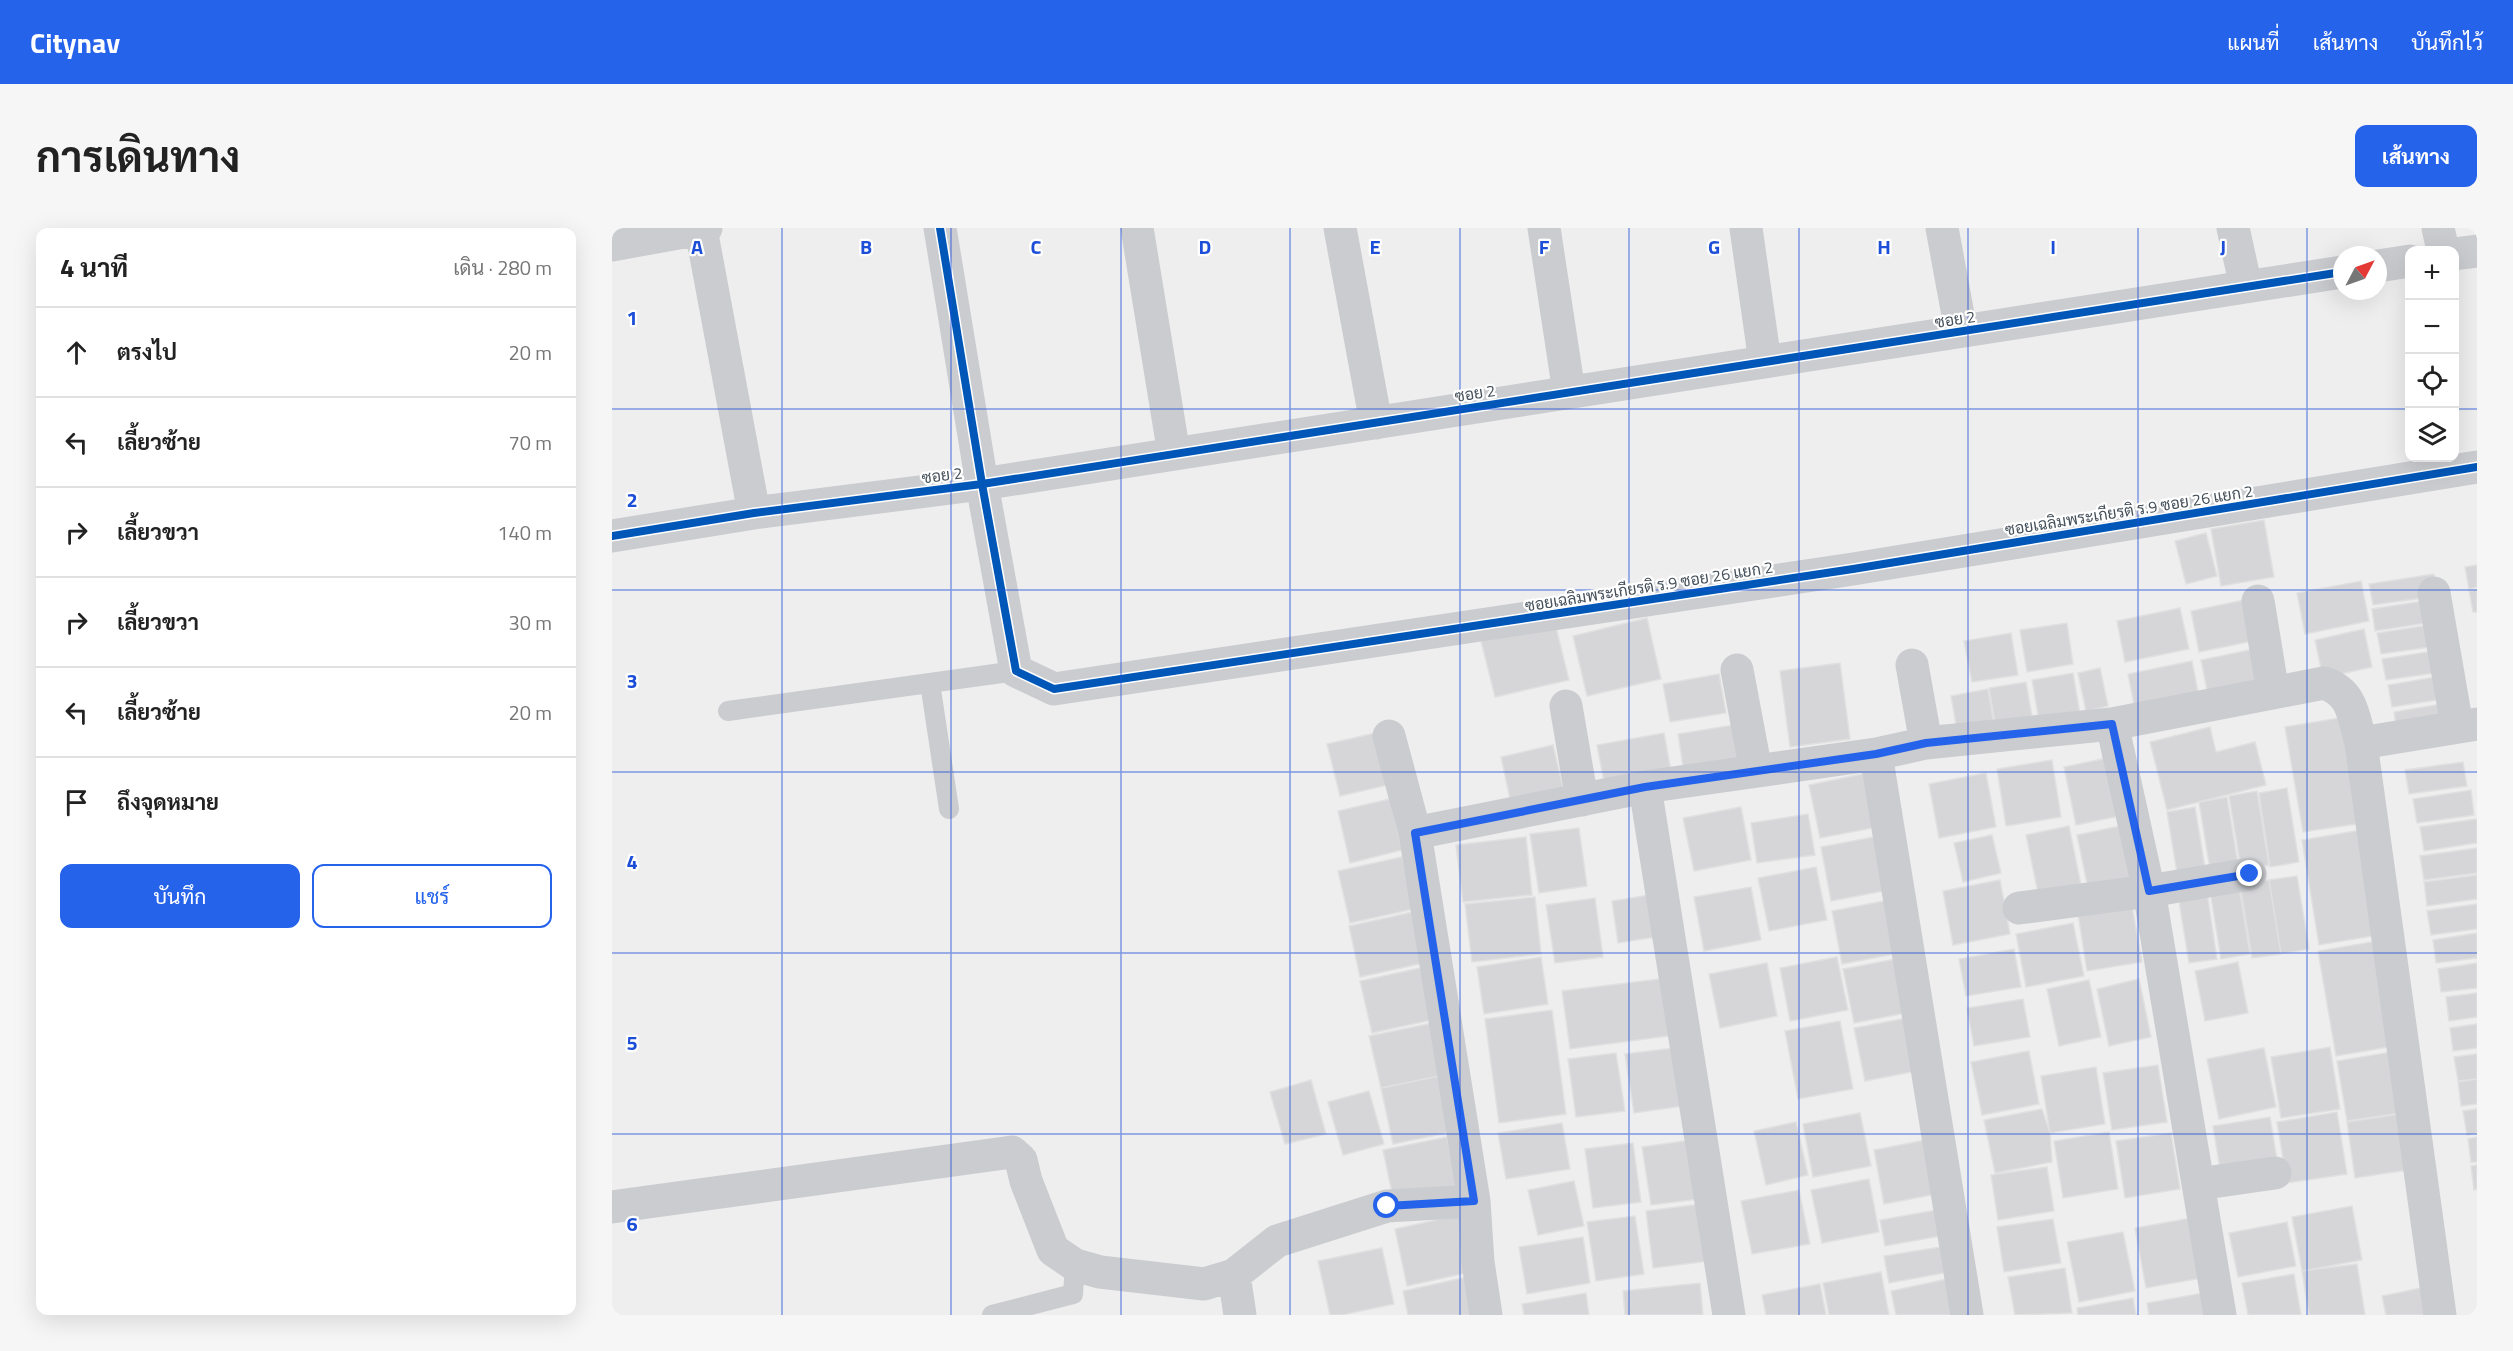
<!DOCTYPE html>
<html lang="th">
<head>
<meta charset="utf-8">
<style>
  :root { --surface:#fff; --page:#f6f6f6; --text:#222; --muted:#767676; --line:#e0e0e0; --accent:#2563eb }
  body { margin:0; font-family:"Titillium Web",Sarabun,sans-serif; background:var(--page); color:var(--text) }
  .controls { position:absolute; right:18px; top:18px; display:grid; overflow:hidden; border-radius:12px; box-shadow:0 6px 24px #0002 }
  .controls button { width:54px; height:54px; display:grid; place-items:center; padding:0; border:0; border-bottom:2px solid var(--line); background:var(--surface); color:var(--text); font:30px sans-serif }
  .compass { position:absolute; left:1721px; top:18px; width:54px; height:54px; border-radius:50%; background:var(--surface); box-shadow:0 6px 24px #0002; rotate:49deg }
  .stop { position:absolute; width:18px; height:18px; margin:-14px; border:4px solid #2563eb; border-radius:50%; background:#fff }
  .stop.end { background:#2563eb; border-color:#fff; box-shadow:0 2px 6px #0008 }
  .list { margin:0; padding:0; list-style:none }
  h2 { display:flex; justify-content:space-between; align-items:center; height:78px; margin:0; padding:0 24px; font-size:26px }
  h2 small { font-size:20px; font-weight:400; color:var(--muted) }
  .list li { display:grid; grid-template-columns:39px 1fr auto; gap:18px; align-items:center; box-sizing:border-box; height:90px; padding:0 24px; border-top:2px solid var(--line) }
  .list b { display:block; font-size:22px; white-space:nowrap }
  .list em { font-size:20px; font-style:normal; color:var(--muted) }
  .actions { display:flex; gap:12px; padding:18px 24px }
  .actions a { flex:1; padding:14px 0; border:2px solid var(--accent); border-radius:12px; text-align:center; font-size:21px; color:var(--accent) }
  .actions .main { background:var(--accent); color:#fff }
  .icon { flex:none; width:33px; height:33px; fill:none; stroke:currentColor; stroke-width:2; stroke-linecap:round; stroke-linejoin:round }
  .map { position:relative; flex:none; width:1865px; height:1087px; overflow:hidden; border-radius:12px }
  header { display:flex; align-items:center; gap:36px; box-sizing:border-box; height:84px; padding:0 30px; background:var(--accent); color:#fff }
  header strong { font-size:28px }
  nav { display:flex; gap:33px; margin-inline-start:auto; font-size:21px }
  .intro { display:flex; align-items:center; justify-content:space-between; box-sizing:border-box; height:144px; padding:0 36px }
  h1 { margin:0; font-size:42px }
  .button { padding:15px 27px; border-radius:12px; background:var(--accent); color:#fff; font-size:21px; font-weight:700 }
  main { display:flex; gap:36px; padding:0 36px }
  aside { flex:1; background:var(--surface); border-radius:12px; box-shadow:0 6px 24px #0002 }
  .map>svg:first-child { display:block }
  .building { fill:#d6d6d8; stroke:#e0e0e1; stroke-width:1.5 }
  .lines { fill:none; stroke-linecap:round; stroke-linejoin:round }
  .lane { stroke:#cacccf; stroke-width:20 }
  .street { stroke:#cacccf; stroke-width:33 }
  .cycleway-casing { stroke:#fff; stroke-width:11 }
  .cycleway { stroke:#0057b8; stroke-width:8 }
  .route { stroke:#2563eb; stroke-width:8 }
  .grid { fill:none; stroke:#1d4ed8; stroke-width:1.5; stroke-opacity:0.55 }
  .labels { text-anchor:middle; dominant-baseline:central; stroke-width:4.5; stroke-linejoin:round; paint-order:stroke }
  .street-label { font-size:16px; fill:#45505a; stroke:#fff }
  .grid-label { font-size:20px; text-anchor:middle; font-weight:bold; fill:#1d4ed8; stroke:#fff; stroke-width:4.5; stroke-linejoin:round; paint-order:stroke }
</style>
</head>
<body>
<header>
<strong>Citynav</strong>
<nav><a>แผนที่</a><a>เส้นทาง</a><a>บันทึกไว้</a></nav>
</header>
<div class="intro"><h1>การเดินทาง</h1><a class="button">เส้นทาง</a></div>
<main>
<aside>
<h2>4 นาที<small>เดิน · 280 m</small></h2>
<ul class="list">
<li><svg class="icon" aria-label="ahead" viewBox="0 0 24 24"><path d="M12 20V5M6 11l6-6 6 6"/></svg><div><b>ตรงไป</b></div><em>20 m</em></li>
<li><svg class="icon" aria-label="left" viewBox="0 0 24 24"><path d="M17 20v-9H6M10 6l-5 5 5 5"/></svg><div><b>เลี้ยวซ้าย</b></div><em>70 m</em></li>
<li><svg class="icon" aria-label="right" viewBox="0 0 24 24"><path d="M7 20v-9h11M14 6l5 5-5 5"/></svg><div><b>เลี้ยวขวา</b></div><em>140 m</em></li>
<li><svg class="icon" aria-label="right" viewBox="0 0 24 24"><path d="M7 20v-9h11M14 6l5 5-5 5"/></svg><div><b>เลี้ยวขวา</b></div><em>30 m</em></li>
<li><svg class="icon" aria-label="left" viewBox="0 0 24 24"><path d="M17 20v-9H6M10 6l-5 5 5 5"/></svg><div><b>เลี้ยวซ้าย</b></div><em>20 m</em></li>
<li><svg class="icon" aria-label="arrive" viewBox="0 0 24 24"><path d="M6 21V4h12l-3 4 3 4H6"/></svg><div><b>ถึงจุดหมาย</b></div></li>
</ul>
<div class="actions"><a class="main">บันทึก</a><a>แชร์</a></div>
</aside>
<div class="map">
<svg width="1865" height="1087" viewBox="0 0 1865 1087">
  <rect width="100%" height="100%" fill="#efeeee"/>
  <path class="building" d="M1652,292L1662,349L1609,358L1599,301Z
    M1594,305L1605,348L1574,356L1563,313Z
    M1865,337V359L1857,361L1853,339Z
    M1822,346L1825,368L1761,377L1757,356Z
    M1749,353L1757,393L1693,406L1685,365Z
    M1865,362V384H1861L1857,363Z
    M1642,370L1651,411L1587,424L1579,383Z
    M1824,371L1827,393L1763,403L1760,381Z
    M1568,380L1577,421L1513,434L1505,393Z
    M1035,390L1049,451L975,468L961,408Z
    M942,391L957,452L883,469L868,409Z
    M1455,395L1461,436L1415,444L1408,402Z
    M1830,395L1833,417L1769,426L1765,405Z
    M1752,401L1760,439L1711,450L1703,412Z
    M1399,405L1406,447L1360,454L1352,413Z
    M1652,419L1661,459L1597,472L1589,432Z
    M1834,421L1837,443L1774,452L1770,431Z
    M1580,433L1588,474L1524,487L1516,446Z
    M1228,435L1238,511L1178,519L1168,443Z
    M1488,440L1496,478L1474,483L1466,445Z
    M1461,445L1469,492L1428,499L1420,452Z
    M1107,446L1114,485L1058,494L1051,456Z
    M1841,446L1844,469L1780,479L1776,457Z
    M1414,454L1421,494L1384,501L1377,460Z
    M1376,461L1383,502L1346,508L1339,468Z
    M1846,473L1850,495L1785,505L1782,484Z
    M1733,489L1751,595L1691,604L1673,499Z
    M1121,497L1128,535L1072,545L1066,506Z
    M1598,499L1604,524L1643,514L1654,557L1555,582L1538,514Z
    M768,504L780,556L728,568L715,516Z
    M1052,505L1059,543L992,554L985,517Z
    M941,517L953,568L900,580L889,529Z
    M1495,530L1508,588L1464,597L1452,539Z
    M1440,532L1449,589L1394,598L1385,541Z
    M1851,534L1855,558L1797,566L1793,542Z
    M1255,545L1266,599L1208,610L1197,557Z
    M1374,545L1384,599L1327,610L1317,556Z
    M1675,560L1687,634L1658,639L1647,565Z
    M1859,562L1862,587L1805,595L1801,571Z
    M1645,563L1657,637L1629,641L1617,568Z
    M1615,569L1627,642L1599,647L1587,574Z
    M778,571L790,622L738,635L726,583Z
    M1129,579L1139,632L1082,643L1071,590Z
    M1583,579L1595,652L1567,657L1555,584Z
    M1196,586L1203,627L1145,635L1139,595Z
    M1865,591V615L1812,623L1808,599Z
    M1457,598L1469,657L1426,665L1414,607Z
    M1508,598L1521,656L1477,665L1465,607Z
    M967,600L975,658L927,665L918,606Z
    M1749,602L1767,707L1707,717L1690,612Z
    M1380,607L1389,645L1351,654L1342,615Z
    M1267,608L1277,662L1219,673L1209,619Z
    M914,609L920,667L851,674L844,617Z
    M1865,620V645L1812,652L1808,628Z
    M790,629L802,681L738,695L726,643Z
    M1204,639L1215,692L1157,703L1146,650Z
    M1865,647V671L1815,678L1812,654Z
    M1685,648L1697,721L1669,726L1657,652Z
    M1388,652L1398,706L1341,717L1331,663Z
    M1657,652L1669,726L1640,730L1628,656Z
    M1626,653L1638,726L1609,731L1597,657Z
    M1594,657L1605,731L1577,735L1565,661Z
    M1139,659L1149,712L1092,723L1082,669Z
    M1037,667L1044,709L1006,715L1000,673Z
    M923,669L929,726L860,734L853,676Z
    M983,670L991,729L943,735L934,677Z
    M1277,672L1288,725L1230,736L1220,683Z
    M1865,676V701L1819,707L1815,683Z
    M1520,678L1530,734L1475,743L1466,686Z
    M801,684L812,735L748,749L737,698Z
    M1461,695L1472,748L1414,759L1404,706Z
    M1865,705V730L1824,735L1821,712Z
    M1765,713L1783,818L1724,828L1706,723Z
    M1402,721L1409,759L1354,768L1347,731Z
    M929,729L936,776L872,786L865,739Z
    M1225,729L1236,782L1178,793L1168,740Z
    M1289,730L1299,784L1242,795L1231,741Z
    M1626,734L1636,785L1593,793L1583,743Z
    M1155,735L1165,788L1108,800L1097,746Z
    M1865,735V760L1829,764L1826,741Z
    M813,739L824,791L760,805L748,753Z
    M1055,750L1063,807L958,821L950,763Z
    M1527,751L1539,809L1497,818L1485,761Z
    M1477,752L1489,809L1447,818L1435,761Z
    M1865,765V789L1837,793L1834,769Z
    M1411,771L1418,809L1362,818L1355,780Z
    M940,782L954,886L887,895L873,791Z
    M1300,789L1310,842L1253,853L1242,800Z
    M1228,793L1241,861L1186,871L1173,803Z
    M821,795L832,847L769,860L757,808Z
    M1865,796V820L1841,823L1838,800Z
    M1718,819L1728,881L1669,890L1659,829Z
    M1062,820L1071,878L1022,885L1013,826Z
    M1652,820L1664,879L1607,891L1595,831Z
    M1417,823L1427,876L1370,887L1359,834Z
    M1785,823L1795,884L1735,893L1725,833Z
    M1004,825L1013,883L964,889L956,831Z
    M1865,826V851L1846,853L1842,829Z
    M1546,837L1555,894L1500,902L1491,845Z
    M1484,839L1493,896L1438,905L1429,848Z
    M832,847L845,903L781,916L769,860Z
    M1865,851V876L1849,878L1846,854Z
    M699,852L714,906L673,916L658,864Z
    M757,863L772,916L731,927L716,874Z
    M1430,881L1438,905L1440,934L1383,945L1372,892Z
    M1865,881V905L1855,907L1851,883Z
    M1725,884L1735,946L1675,955L1665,894Z
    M1248,885L1259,938L1201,949L1191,896Z
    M1794,885L1802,941L1743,950L1735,894Z
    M1658,889L1666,938L1609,947L1601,898Z
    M1184,894L1196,947L1154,957L1142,903Z
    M950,895L958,941L894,951L886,905Z
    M1497,904L1506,961L1451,970L1442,913Z
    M1559,905L1568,961L1513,970L1504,913Z
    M835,909L847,965L783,979L771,922Z
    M1865,909V934H1859L1856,911Z
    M1319,911L1330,965L1272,976L1262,922Z
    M1079,912L1087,971L1039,977L1030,919Z
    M1021,915L1029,974L981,980L973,921Z
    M1865,937V961L1862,962L1859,938Z
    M1435,939L1442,983L1386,992L1379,947Z
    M1257,951L1267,1004L1210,1015L1199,962Z
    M962,953L972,998L926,1007L916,962Z
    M1187,962L1198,1016L1140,1026L1129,973Z
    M1097,975L1105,1032L1041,1040L1034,983Z
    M1740,978L1750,1032L1690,1043L1680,989Z
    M1324,982L1329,1008L1273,1018L1268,992Z
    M847,987L859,1044L795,1058L783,1001Z
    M1023,988L1032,1046L984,1053L975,994Z
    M1579,990L1590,1050L1534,1060L1523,1000Z
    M1441,991L1449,1035L1392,1044L1385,999Z
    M1675,994L1684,1038L1626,1049L1617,1005Z
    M1511,1004L1523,1063L1467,1074L1455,1014Z
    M971,1009L978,1055L915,1066L907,1019Z
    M1328,1019L1332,1045L1277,1055L1272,1028Z
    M770,1020L782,1076L730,1087H718L706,1033Z
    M1745,1036L1753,1087H1697L1690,1043Z
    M1453,1040L1460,1085L1403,1087L1396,1049Z
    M1269,1044L1277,1087H1217L1211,1055Z
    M1682,1046L1689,1087H1636L1630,1055Z
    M855,1049L863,1087H796L791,1063Z
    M1340,1050L1347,1087H1284L1279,1063Z
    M1088,1055L1091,1087H1013L1011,1063Z
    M1208,1056L1214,1087H1154L1150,1067Z
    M1814,1059L1819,1087H1774L1770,1068Z
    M974,1065L977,1087H912L910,1076Z
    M1591,1065L1595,1087H1537L1535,1075Z
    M1521,1070L1524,1087H1466L1465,1080Z"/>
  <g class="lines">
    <path class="lane" d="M318,455L337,581
      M116,483L404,443
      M380,1087L461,1066L463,1037"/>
    <path class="street" d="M328,0L370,256L404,443L442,461L1241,341L1865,239
      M525,0L562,226
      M728,0L764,195
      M932,0L957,164
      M1134,0L1153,134
      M1330,0L1349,103
      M1621,0L1634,59
      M1826,0L1831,22
      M89,1L142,285
      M0,17L94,0
      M1842,26L1865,23
      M1766,38L1798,33
      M0,308L142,285L370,256L1730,44
      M1822,365L1845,498
      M1646,373L1661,465
      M1300,437L1314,515
      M1125,442L1144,543
      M954,478L970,572
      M1500,496L1537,663L1608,1087
      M777,508L803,605L862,973L866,1034L874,1087
      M1749,515L1828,1087
      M1264,526L1355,1087
      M1033,559L1117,1087
      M803,605L1033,559L1264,526L1314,515L1500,496L1712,455C1742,465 1741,489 1749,515L1865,496
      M1407,680L1537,663L1638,646
      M1586,956L1663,945
      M0,979L400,924L409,932L414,953L441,1022L463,1037L488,1044L592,1056L622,1047L665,1013L775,978L862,973
      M622,1047L628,1087"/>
    <g class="cycleway-casing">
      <path id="cycleway" d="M328,0L370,256L404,443L442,461L1241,341L1865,239
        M0,308L142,285L370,256L1730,44"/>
    </g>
    <use href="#cycleway" class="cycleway"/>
  </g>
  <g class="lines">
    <path class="route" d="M775,978L862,973L803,605L1033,559L1264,526L1314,515L1500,496L1537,663L1638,646"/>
  </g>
  <path class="grid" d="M170,0V1087M339,0V1087M509,0V1087M678,0V1087M848,0V1087M1017,0V1087M1187,0V1087M1356,0V1087M1526,0V1087M1695,0V1087M0,181H1798M1842,181H1865M0,362H1865M0,544H1865M0,725H1865M0,906H1865"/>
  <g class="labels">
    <g class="street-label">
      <text transform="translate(1343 91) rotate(-9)">ซอย 2</text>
      <text transform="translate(863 165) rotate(-9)">ซอย 2</text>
      <text transform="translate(330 247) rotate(-7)">ซอย 2</text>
      <text transform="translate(1517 282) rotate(-9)">ซอยเฉลิมพระเกียรติ ร.9 ซอย 26 แยก 2</text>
      <text transform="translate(1037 358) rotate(-9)">ซอยเฉลิมพระเกียรติ ร.9 ซอย 26 แยก 2</text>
    </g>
  </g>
  <g class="grid-label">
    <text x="85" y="26">A</text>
    <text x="254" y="26">B</text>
    <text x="424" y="26">C</text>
    <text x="593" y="26">D</text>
    <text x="763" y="26">E</text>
    <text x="932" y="26">F</text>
    <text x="1102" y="26">G</text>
    <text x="1272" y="26">H</text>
    <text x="1441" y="26">I</text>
    <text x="1611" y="26">J</text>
    <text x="20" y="97">1</text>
    <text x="20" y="279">2</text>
    <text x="20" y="460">3</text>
    <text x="20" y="641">4</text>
    <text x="20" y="822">5</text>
    <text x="20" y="1003">6</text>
  </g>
</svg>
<div class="controls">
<button>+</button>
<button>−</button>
<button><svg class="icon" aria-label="locate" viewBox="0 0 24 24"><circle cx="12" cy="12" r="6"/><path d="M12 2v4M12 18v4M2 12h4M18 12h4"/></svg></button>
<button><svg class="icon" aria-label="layers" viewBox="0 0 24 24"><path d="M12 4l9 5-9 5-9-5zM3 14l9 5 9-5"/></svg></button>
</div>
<svg class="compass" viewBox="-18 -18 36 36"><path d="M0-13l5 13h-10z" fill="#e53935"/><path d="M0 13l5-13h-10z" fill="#767676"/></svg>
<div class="stop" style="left:775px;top:978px"></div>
<div class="stop end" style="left:1638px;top:646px"></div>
</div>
</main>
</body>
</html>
